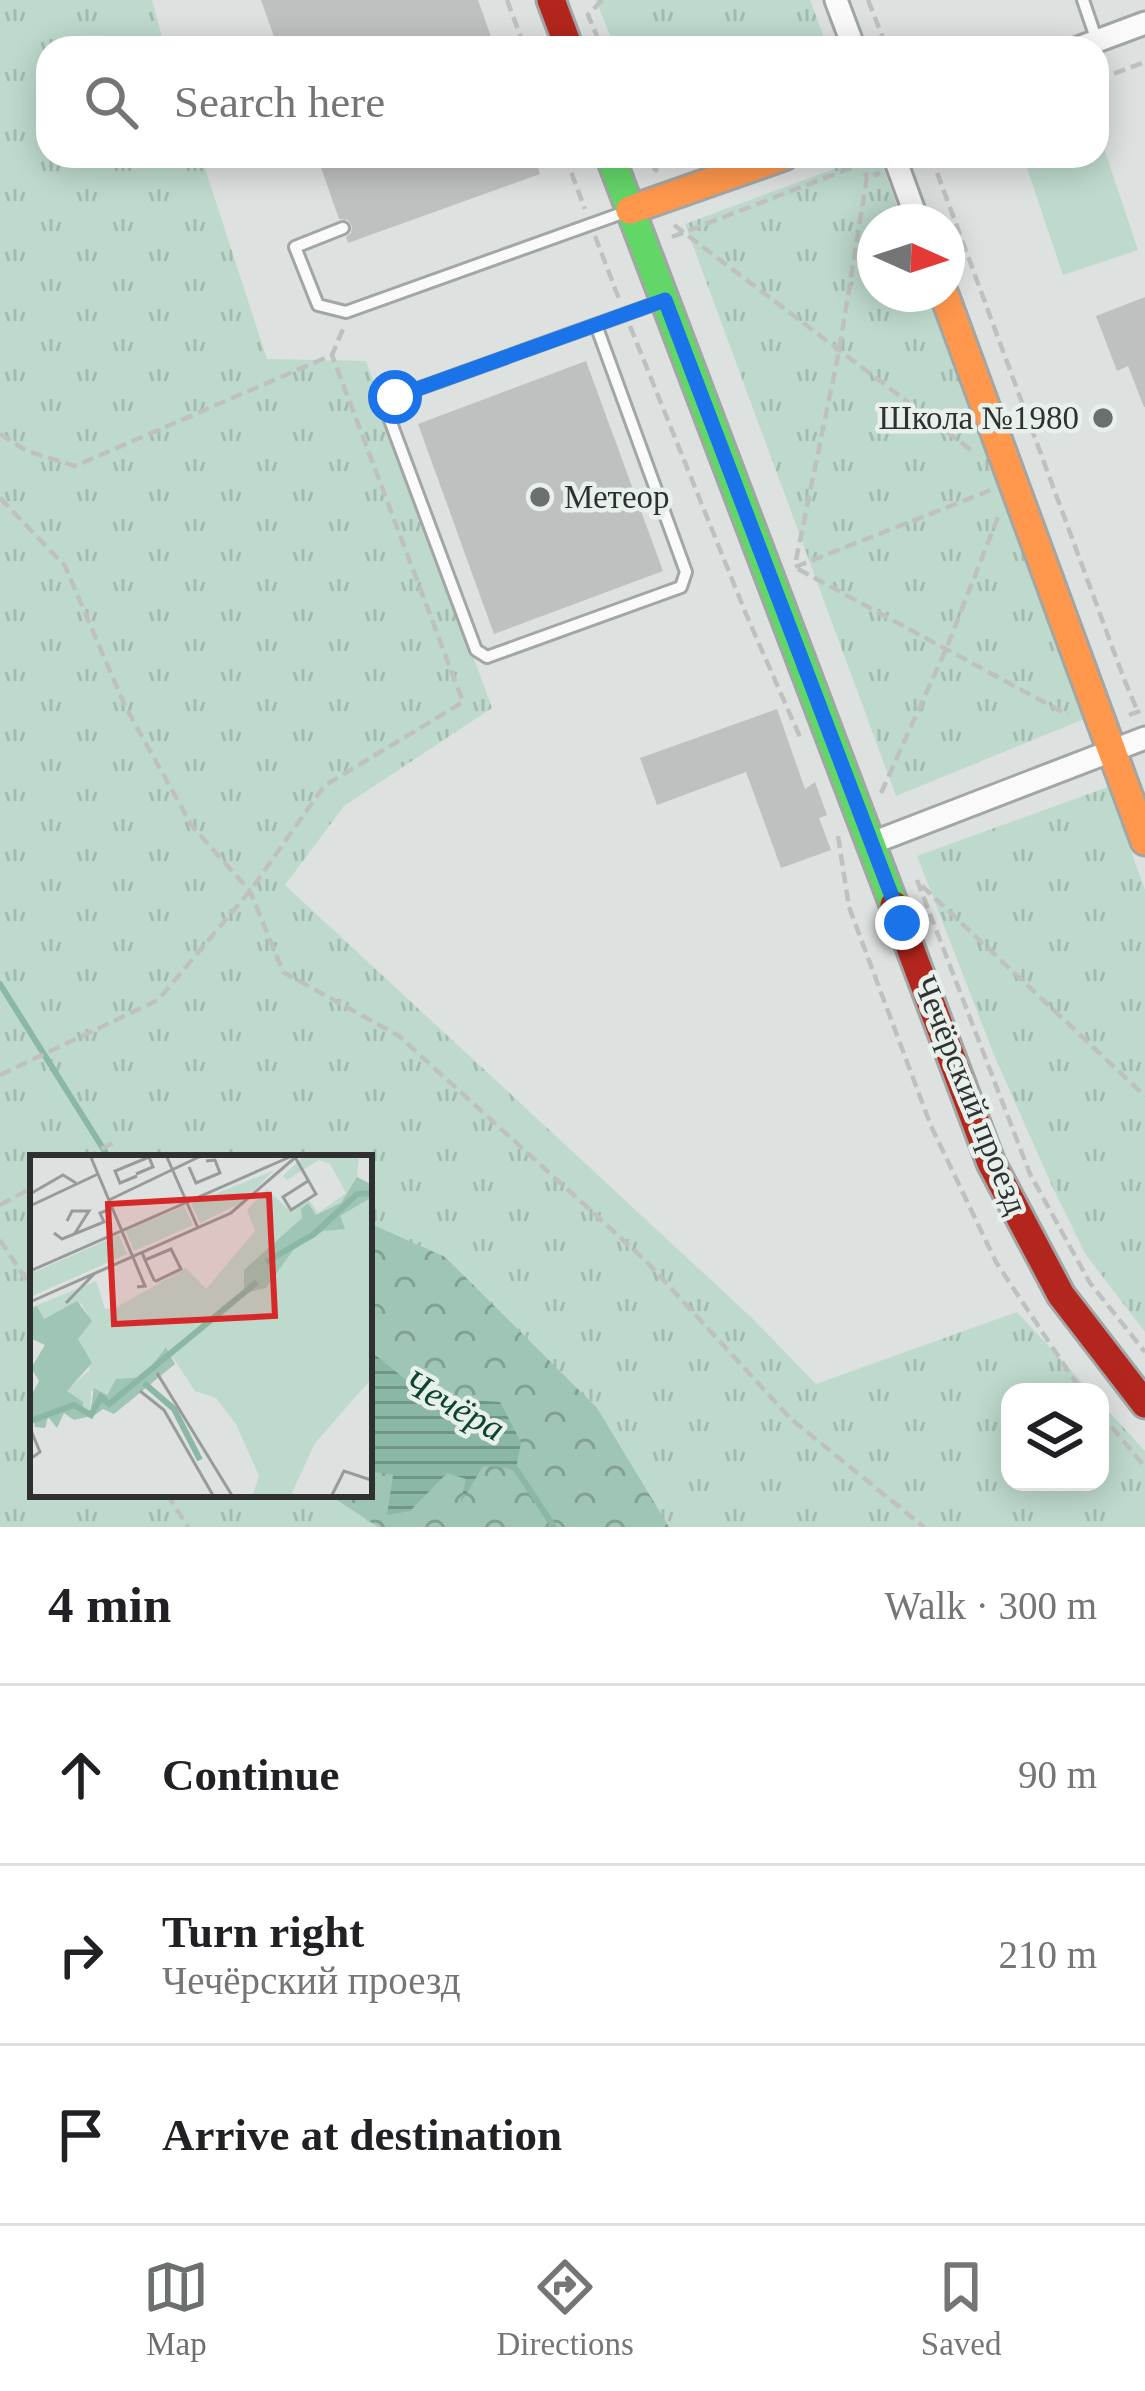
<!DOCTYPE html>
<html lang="en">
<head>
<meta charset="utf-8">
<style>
  :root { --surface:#fff; --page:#f6f6f6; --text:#202124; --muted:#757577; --line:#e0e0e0; --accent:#6b6f6d }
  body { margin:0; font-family:"Times New Roman",serif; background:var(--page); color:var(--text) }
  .controls { position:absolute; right:36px; bottom:36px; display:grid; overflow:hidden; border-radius:24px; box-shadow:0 6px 30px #0003 }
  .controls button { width:108px; height:108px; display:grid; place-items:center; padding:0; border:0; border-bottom:3px solid var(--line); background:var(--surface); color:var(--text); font:60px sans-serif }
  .compass { position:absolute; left:857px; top:204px; width:108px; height:108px; border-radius:50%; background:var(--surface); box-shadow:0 6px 30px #0003; rotate:93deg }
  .stop { position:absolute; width:36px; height:36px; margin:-27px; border:9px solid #1a73e8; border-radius:50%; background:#fff }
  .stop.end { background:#1a73e8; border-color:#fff; box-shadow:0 3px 12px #0008 }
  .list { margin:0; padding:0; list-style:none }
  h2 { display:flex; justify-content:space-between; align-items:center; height:156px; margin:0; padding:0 48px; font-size:51px }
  h2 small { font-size:39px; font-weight:400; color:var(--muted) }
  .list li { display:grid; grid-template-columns:78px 1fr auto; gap:36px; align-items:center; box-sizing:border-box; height:180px; padding:0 48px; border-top:3px solid var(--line) }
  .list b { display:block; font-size:45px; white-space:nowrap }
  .list p { margin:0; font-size:39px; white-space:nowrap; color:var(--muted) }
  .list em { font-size:39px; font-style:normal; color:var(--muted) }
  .icon { flex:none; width:66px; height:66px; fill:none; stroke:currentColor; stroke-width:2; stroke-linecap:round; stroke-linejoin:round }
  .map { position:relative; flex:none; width:1145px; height:1527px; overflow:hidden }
  .search { position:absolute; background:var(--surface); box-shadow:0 6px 30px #0003; left:36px; right:36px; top:36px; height:132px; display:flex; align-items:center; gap:30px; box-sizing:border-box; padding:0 42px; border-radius:36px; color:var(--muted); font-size:45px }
  .sheet { height:696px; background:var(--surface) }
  nav { display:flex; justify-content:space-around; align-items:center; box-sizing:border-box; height:168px; border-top:3px solid var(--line); background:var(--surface); font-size:33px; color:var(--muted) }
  nav a { display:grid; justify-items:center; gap:6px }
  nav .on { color:var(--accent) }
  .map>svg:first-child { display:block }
  .grass { fill:url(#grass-tufts); fill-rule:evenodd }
  .forest { fill:url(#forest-crowns) }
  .pitch { fill:#bedacd }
  .water { fill:url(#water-rules) }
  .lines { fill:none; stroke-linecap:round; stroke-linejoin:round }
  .stream { stroke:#8ab8a4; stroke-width:6 }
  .building { fill:#bec1bf }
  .lane-casing { stroke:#a2a6a4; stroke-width:16 }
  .street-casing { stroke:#a2a6a4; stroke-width:27 }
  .fast-casing { stroke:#a2a6a4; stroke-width:33 }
  .slow-casing { stroke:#a2a6a4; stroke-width:33 }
  .jam-casing { stroke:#a2a6a4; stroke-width:33 }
  .path { stroke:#bfc1c0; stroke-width:4.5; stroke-dasharray:12 6; stroke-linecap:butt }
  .lane { stroke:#fafafa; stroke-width:10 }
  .street { stroke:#fafafa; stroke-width:21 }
  .fast { stroke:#63d668; stroke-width:27 }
  .slow { stroke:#ff974d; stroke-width:27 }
  .jam { stroke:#b3261e; stroke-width:27 }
  .route { stroke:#1a73e8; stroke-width:15 }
  .poi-dot { fill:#6b6f6d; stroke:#e8f0ec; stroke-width:4.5 }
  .labels { text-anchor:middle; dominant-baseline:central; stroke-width:9; stroke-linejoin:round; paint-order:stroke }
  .poi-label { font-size:33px; fill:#2e3130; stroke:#e8f0ec; text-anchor:end }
  .street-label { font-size:33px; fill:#2e3130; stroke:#e8f0ec }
  .water-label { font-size:36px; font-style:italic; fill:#0c4430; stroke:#e8f0ec }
  .inset-river { fill:none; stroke:#8ab8a4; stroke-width:6 }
  .inset-road { fill:none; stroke:#979b99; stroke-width:3 }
  .view { fill:#d62828; fill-opacity:0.15; stroke:#d62828; stroke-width:6 }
  .inset-edge { fill:none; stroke:#2e3130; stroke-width:6 }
</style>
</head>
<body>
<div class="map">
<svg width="1145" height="1527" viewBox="0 0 1145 1527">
  <defs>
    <pattern id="grass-tufts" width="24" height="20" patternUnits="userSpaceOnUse" patternTransform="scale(3)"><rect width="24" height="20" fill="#bedacd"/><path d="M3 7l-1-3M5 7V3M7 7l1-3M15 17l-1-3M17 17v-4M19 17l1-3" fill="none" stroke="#a4bcb0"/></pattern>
    <pattern id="forest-crowns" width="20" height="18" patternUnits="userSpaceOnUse" patternTransform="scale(3)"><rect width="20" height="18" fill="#9fc5b4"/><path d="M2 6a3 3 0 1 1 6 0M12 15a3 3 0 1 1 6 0" fill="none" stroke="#82a193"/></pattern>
    <pattern id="water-rules" width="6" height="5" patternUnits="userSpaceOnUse" patternTransform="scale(3)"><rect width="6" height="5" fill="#8ab8a4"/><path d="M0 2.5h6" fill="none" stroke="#719686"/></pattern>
  </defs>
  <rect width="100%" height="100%" fill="#dde1df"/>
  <path class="grass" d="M0,0H152L165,48H48V156H201L267,359L366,361L492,708L344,806L285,885L752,1318L816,1384L1017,1312L1091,1392H1010V1482H1100V1402L1145,1451V1527H0ZM33,1158H369V1494H33Z
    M596,0H810L828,48H615Z
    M869,156H879L903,222H875V294H929L1084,719L896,796L685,224Z
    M1108,787L1145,890V1332L1086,1255L1053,1188L994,1055L917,856Z"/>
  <path class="forest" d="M369,1223L445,1257L597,1408L669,1527H378L328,1494H369Z"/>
  <path class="pitch" d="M1097,128L1138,250L1063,275L1023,156H1097Z"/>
  <path class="water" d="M369,1350L441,1408L470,1400L500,1402L521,1442L516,1469L483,1466L460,1504L466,1479L447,1473L410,1511L387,1515L393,1475L369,1471Z"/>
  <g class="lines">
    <path class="stream" d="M0,984L109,1158
      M512,1467L516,1469L554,1527"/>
  </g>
  <path class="building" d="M261,0H478L495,48H278Z
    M317,156H534L540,174L348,243L346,237L351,233L352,226L348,220L339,219Z
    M1145,297V407H1144L1128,366L1117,371L1096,316Z
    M586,361L663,571L494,634L418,424Z
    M777,709L805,789L815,782L827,815L819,818L831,850L781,868L746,772L657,805L640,758Z"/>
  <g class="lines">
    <g class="lane-casing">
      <path id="lane" d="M1083,0L1097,41
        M343,228L295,247L318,305L346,312L628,211
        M596,325L686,572L681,587L487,657L476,650L387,412L395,397L662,301"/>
    </g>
    <g class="street-casing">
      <path id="street" d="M836,0L854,48
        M1078,48L1145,23
        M894,156L918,222
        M872,843L1145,738"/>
    </g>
    <g class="fast-casing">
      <path id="fast" d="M610,156L894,905"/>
    </g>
    <g class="slow-casing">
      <path id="slow" d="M630,210L784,156
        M944,294L1145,841"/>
    </g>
    <g class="jam-casing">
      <path id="jam" d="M551,0L569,48
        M894,905L991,1163L1061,1295L1145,1404"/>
    </g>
    <path class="path" d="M507,0L525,48
      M602,0L588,15L602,48
      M868,0L887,48
      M1097,80L1145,62
      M565,156L585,209
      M642,156L644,164L658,171
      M858,156L867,177
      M931,156L1124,679L1138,712
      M674,225L971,450
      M595,236L619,299
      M672,237L861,164
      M630,326L746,614L800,737
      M0,434L27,451L75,466L332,355L343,329
      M0,498L65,566L125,706L192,826L250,891L283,972L399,1036L645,1260L791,1419L924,1527
      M796,560L839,351L867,177L880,173
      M795,567L991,490
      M798,569L1068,715
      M1129,715L1145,709
      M881,793L947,647L998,517
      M838,836L849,907L931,1126L996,1262L1082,1392
      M917,880L1030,1174L1090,1283L1145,1352
      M922,886L1145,1096
      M0,1075L158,1000L250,891L324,786L463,702L332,355
      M86,1158L116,1141
      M0,1205L33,1187
      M0,1240L33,1290
      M1100,1413L1145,1467
      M167,1494L188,1527"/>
    <use href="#lane" class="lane"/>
    <use href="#street" class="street"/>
    <use href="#fast" class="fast"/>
    <use href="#slow" class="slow"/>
    <use href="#jam" class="jam"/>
  </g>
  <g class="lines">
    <path class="route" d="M395,397L665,300L902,923"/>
  </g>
  <g class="poi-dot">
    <circle cx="1103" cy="418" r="12"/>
    <circle cx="540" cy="497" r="12"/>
  </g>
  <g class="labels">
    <g class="poi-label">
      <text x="1079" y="418">Школа №1980</text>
      <text x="564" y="497" text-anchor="start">Метеор</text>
    </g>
    <g class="street-label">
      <text transform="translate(971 1095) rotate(68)">Чечёрский проезд</text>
    </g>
    <g class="water-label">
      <text transform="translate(454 1405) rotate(29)">Чечёра</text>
    </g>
  </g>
  <g transform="translate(30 1155)">
    <rect width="342" height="342" fill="#dde1df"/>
    <path d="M275,0H329L327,22L342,30V223L285,288L260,342H222L229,321L206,269L186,243L165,236L136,192L113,222L86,225L76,240L61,236L60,260L53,259L36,236L60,215L48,184L61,166L51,148L14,165L0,153L66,126L75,154L85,153L156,113L176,134L225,76L217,55L237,34L260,56L279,45L288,58L316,38L300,9L289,5L257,25L253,21ZM243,16L211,48L170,68L161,48ZM154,51L163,70L104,96L96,76ZM89,80L97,99L0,142V119Z" fill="#bedacd"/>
    <path d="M327,22L342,30V42L310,61L315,74L293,76L263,95L236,133L214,138V115L272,63L271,54L278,48L286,60L311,48ZM47,146L62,166L48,184L62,208L37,236L53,247V259H60L64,233L77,240L86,224L113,222L136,192L145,209L84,259L73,254L65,260L44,265L34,258L27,273L18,262L15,273L5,272L0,243L9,226L1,213L15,190L0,183V154L7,151L14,164Z" fill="#9fc5b4"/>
    <path class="inset-river" d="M236,107L284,79L327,39L342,38M114,228L144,254L170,305M0,266L44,250L61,260L71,242L79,249L227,127"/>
    <path class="inset-road" d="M60,0L115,131L107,132M136,0L168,73M265,2L286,39L261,55L253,42L278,26M159,12L166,28L190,18L185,5L176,6M106,19L123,12L119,2L85,16L90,28L107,21M0,39L33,20L46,28M79,45L173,0M0,51L68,19M37,66L42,56H59L45,78M24,78L32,84L74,67L70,58L83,53M112,97L115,105L124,125L126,126L151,114L141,94L115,105M0,116L262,1M0,147L201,58L268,0M36,148L64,119M127,218L203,342M110,236L134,255L184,342M0,273L10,297L0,304M301,342L314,316L341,325"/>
    <path class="view" d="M239,40L245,161L84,169L78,49Z"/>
    <rect width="342" height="342" class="inset-edge"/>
  </g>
</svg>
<div class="controls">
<button><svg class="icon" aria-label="layers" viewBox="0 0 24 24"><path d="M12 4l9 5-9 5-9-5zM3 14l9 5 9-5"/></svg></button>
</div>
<svg class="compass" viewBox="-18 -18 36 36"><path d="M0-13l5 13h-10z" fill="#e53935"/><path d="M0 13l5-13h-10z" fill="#757577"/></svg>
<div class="stop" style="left:395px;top:397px"></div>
<div class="stop end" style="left:902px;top:923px"></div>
<div class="search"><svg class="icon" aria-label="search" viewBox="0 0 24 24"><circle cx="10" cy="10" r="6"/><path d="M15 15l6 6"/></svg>Search here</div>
</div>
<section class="sheet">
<h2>4 min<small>Walk · 300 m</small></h2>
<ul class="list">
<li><svg class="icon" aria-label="ahead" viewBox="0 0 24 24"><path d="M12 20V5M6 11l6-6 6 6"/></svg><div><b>Continue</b></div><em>90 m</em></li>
<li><svg class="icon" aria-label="right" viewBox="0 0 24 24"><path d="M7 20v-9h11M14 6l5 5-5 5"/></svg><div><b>Turn right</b><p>Чечёрский проезд</p></div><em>210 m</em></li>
<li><svg class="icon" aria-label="arrive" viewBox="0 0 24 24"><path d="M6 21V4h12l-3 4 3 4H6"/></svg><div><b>Arrive at destination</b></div></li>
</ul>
</section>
<nav>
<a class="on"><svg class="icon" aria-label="map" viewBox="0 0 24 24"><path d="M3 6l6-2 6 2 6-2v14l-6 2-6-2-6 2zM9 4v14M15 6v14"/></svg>Map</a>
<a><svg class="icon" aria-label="directions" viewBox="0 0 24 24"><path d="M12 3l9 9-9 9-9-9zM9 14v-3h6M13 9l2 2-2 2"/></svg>Directions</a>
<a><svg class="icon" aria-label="saved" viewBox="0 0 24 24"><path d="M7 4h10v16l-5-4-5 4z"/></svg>Saved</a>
</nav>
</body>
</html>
